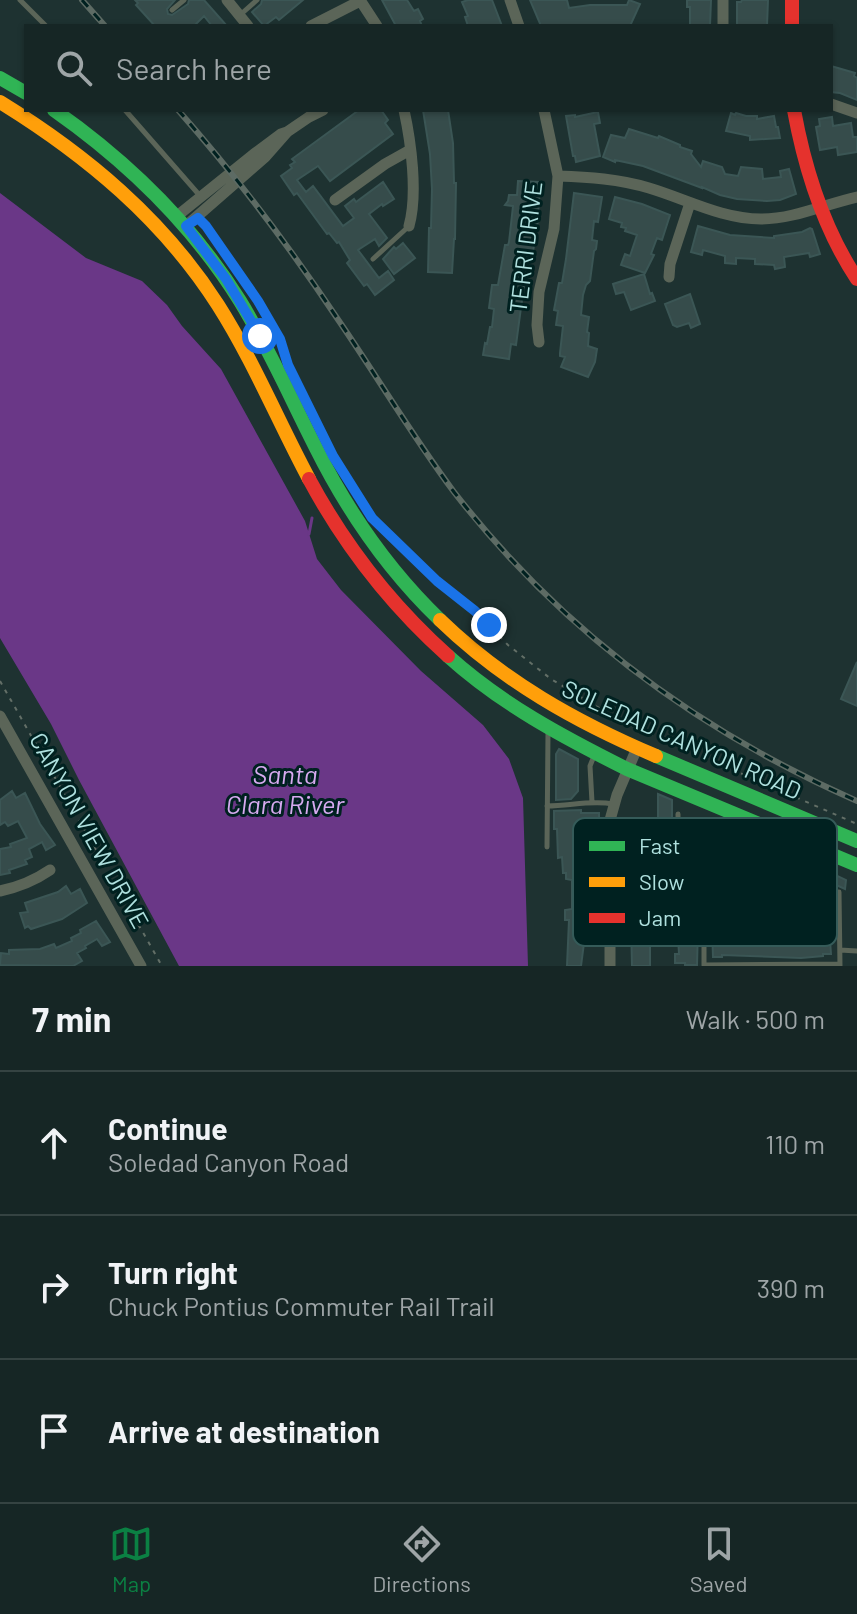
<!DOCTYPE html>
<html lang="en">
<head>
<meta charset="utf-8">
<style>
  :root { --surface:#162625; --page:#1f2e2d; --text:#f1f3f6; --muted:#9ea5a7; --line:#354342; --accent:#0b8043 }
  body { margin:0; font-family:Barlow,sans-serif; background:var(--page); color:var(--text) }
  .stop { position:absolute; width:24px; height:24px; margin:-18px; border:6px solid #1a73e8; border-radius:50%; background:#fff }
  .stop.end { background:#1a73e8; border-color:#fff; box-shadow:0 2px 8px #0008 }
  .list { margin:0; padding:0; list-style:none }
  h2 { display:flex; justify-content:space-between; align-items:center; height:104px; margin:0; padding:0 32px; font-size:34px }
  h2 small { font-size:26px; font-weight:400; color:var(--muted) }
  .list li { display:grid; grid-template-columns:52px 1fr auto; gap:24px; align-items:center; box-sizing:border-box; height:144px; padding:0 32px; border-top:2px solid var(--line) }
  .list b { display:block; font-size:30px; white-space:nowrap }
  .list p { margin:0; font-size:26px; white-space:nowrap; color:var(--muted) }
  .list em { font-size:26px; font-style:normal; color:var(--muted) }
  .icon { flex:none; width:44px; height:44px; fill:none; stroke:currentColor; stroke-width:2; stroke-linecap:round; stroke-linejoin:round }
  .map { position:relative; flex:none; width:857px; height:966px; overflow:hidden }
  .search { position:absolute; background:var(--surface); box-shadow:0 2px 6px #0004; left:24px; right:24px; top:24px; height:88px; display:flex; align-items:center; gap:20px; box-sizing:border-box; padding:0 28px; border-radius:0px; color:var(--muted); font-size:30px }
  .sheet { height:536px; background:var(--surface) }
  nav { display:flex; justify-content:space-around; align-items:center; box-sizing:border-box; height:112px; border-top:2px solid var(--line); background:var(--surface); font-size:22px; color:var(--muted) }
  nav a { display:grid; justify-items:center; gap:4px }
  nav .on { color:var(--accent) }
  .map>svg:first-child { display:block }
  .water { fill:#6a3787 }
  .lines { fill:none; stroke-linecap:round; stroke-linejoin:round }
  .stream { stroke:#6a3787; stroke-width:3 }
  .building { fill:#364c4b; stroke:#3b5655; stroke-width:2 }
  .path { stroke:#636f67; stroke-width:2; stroke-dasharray:4 6; stroke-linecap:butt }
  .lane { stroke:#5b6558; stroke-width:5 }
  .street { stroke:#5b6558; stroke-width:11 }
  .fast { stroke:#30b455; stroke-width:14 }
  .slow { stroke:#ff9f0a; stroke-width:14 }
  .jam { stroke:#e5322d; stroke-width:14 }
  .rail-casing { stroke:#5d6b64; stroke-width:6 }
  .rail { stroke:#002120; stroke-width:3; stroke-dasharray:9; stroke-linecap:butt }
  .route { stroke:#1a73e8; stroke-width:10 }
  .labels { text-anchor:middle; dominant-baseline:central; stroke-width:6; stroke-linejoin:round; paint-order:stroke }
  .street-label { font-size:24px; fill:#afe1df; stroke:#002120 }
  .water-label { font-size:26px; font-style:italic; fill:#d6aaf0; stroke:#002120 }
  .key { fill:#002120; stroke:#355b59; stroke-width:2 }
  .key-label { font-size:22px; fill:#afe1df }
</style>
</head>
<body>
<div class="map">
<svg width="857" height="966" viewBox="0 0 857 966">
  <rect width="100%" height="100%" fill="#1e3231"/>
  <path class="water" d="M0,193L86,258L142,281L167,305L182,326L221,369L305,521L317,559L341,590L421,671L483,725L509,759L523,798L528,966H179L79,780L51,724L0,638Z"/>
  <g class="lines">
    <path class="stream" d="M309,534L312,518"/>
  </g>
  <path class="building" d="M135,0H175L167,9L168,14L172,15L188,4L189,0H204L227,26H212L204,16L194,26H155L136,5L138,3Z
    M262,0H303L279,20L276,17L264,26L252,12L261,4Z
    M382,0H407L414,11L418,9L423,19L420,21L422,26H396Z
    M468,0H492L502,26H468L465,17L468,16L462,2Z
    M530,0H567L569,8L590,5H627L629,0L640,4L630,26H541Z
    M687,0H711L710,26H690V7H687Z
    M742,0H768L767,26H737V2H741Z
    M831,66L855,73L854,76L857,78V100L840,93L831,92Z
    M359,110H381L388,120L385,123L393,134L330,181L318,166L297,180L306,192L313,186L343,226L354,218L345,206L354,199L356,202L383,182L394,199L383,206L382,204L369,214L387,238L379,246L375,239L358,250L379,278L388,271L394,280L375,295L367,284L364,286L347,263L350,260L339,242L337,243L329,233L327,234L297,193L294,195L281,176L292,168L290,165L295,162L292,159Z
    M423,110H448L453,143L454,183H456L455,239H454L452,273L428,272L429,228H431L432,189L430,154Z
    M598,112L600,123L594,124L600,156L576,162L575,156H573L566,116L575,115V117Z
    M731,113L735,115L736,113L746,116H757V119L774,116L776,127H778L780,138L750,140V136L726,131Z
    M832,117L833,126L851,123L853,137H857V152L838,155L837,147L820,150L816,127L820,126L819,119Z
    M629,129L658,138L659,136L680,145V147L692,151L691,154L701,167L703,161L722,167L725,174L738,176L741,167L762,169L763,179L781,177L780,171L789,169L796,194L780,200L767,201L737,199L720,195L702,187V188L643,166L615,160V162L603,157L611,135L625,138Z
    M518,181L538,182L537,188H540L538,214H539L532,258H530L524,285L516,345L511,344L509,359L483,355L485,343L487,344L490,327H492L494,309L489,308L492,285H498L505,245H508L509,242L513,206L505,205L508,201L509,195H517Z
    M574,193L602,197L598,222L594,221L592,240L597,241L596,249L594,251L590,281L586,285L583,295L581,315L589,317L587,332L589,333L588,346L597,349L595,362L588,377L561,367L565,357L560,356V353L563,326L556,325L558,311L554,310L559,283H562L566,259Z
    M615,197L642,204L670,215L662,240L657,238L651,254L654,255L645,273L621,265L625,254L630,256L637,235L625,231L626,228L621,227L622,223L609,219Z
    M698,226L730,235L774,238V236L802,232L810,228L812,229L820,254L810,257L809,253L784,257L785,267L775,269L774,265L755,264V259L736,258V264L725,263V256L703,250L702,255L691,252Z
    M403,243L415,258L394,274L383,259L394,247L396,249Z
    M644,274L650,294L652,293L655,301L631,310L624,292L616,294L613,284Z
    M690,294L700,324L691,328L689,323L677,327L673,325L665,304Z
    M857,662V706L841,699Z
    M559,749L578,759V791L571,799L556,800V754Z
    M12,791L16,798L25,793L40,824L55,845L46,850L42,842L29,849L32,857L25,860L27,864L9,870L10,873L0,875V849L11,847L10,844L27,838L18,821L8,826L5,822L0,825V800Z
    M658,794L672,800V857H670V862H661V883H656L655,912L656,920H657V931H650V966H632L631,923H639V908H637V897H630V886L631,873H640L639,857H624V844H658Z
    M581,810V813H599V831H576V861H583V869H591L590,906H584V920H592L591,943H584L581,966H567L569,920H565V910L572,909V880L566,879V873H563L562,857L558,858L557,829H554V811Z
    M763,847H771V855H786V862H808L846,880L845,889L834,884L833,885L827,883L826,885L810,878V886L794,887V883H777V888H761L762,872L764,873Z
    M66,886L71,894L80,889L87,903L62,919L31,929L28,926L25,928L20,913L28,912L25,903L58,892Z
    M821,902L824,916V933H827V941L830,940L831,954H823V956L801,958L722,955V957H713L712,928L698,929L697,965H685V963H675V954H679L677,920H675V912L677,913V903H734L735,904L749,905Z
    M96,921L110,942L102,946L97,939L85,946L86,948L77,953L82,961L73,966L0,965L1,953L9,954V950L40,949L54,944L56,948L72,941L71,938L81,933L80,930Z"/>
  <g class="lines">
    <path class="path" d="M205,225C235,264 269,308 285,355
      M347,479L372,518L437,581L475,611L508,645L551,679L619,720L857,824
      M0,681L162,966"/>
    <path class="lane" d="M20,0L46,26
      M172,10L184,0
      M240,15L257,0
      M125,110L201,197
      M373,259L408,227
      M592,802L590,766L594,756
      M547,806C570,806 591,800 613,804
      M678,814L679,896L839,892L840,966
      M547,847L548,733
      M752,847L753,894
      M840,950L857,951
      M704,965L840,964
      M704,965V935"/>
    <path class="street" d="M227,0L248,26
      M360,0L377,26
      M510,0L519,26
      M311,26L360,1
      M723,26V0
      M831,104L857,113
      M404,110C411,142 418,194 409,226
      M287,132L309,117L323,110
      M558,176C589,177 619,179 649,188C686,199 722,219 761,219C794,219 825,204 857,197
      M335,200L385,164L410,150
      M177,216L254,154L281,134L287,132L265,157L186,226
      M669,277L670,264L690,203
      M539,342L537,325L539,292L554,229L558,176L544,110
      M0,716L141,966
      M0,891C19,887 34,881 50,870
      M610,966V820L617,795L637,748"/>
    <path class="fast" d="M0,78L26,93
      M54,110C128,162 192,224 240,301C269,348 291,399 316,448C348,512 388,570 440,620
      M448,656C501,704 563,737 627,769L857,865
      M656,756L857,841"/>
    <path class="slow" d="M0,102C86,155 163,219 218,305C253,360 278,421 309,479
      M440,620C503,681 576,722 656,756"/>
    <path class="jam" d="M792,0V26
      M794,110C805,170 823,228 857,279
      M309,479C345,546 391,605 448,656"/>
    <g class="rail-casing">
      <path id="rail" d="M82,0L105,26
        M178,110C238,178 289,246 339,321C378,378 413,437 454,492C561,630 698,731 857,801"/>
    </g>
    <use href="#rail" class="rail"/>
  </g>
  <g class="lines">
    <path class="route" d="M260,336L226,279L186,226L198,218L206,226L258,301L280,339L288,365L333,456L372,518L437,581L475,611L489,625"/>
  </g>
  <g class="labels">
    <g class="street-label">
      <text transform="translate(525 247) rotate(-83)">TERRI DRIVE</text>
      <text transform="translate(682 739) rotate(24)">SOLEDAD CANYON ROAD</text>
      <text transform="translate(90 830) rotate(61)">CANYON VIEW DRIVE</text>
    </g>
    <g class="water-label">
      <text x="285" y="773">Santa<tspan x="285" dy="30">Clara River</tspan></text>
    </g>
  </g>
  <rect x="573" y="818" width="264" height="128" rx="12" class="key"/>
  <rect x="589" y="841" width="36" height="10" fill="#30b455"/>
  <rect x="589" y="877" width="36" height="10" fill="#ff9f0a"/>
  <rect x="589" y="913" width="36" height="10" fill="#e5322d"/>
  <g class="key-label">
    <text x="639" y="854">Fast</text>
    <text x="639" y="890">Slow</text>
    <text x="639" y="926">Jam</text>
  </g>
</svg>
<div class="stop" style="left:260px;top:336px"></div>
<div class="stop end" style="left:489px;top:625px"></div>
<div class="search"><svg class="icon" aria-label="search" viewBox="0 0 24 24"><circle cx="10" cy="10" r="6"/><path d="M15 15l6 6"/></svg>Search here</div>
</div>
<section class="sheet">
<h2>7 min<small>Walk · 500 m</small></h2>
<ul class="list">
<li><svg class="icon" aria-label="ahead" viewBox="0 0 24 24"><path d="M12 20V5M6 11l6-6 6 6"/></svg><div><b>Continue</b><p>Soledad Canyon Road</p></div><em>110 m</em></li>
<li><svg class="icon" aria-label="right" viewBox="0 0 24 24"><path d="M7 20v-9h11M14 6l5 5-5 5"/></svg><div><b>Turn right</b><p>Chuck Pontius Commuter Rail Trail</p></div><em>390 m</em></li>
<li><svg class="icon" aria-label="arrive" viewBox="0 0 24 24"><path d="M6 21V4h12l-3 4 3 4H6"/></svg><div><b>Arrive at destination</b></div></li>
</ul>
</section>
<nav>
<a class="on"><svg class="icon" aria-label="map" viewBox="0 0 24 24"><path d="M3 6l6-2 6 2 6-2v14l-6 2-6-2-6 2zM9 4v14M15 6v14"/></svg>Map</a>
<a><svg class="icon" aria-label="directions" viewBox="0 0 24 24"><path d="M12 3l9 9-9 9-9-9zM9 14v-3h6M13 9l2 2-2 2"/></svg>Directions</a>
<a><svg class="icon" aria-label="saved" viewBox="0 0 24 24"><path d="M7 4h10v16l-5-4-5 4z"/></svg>Saved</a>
</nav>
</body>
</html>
